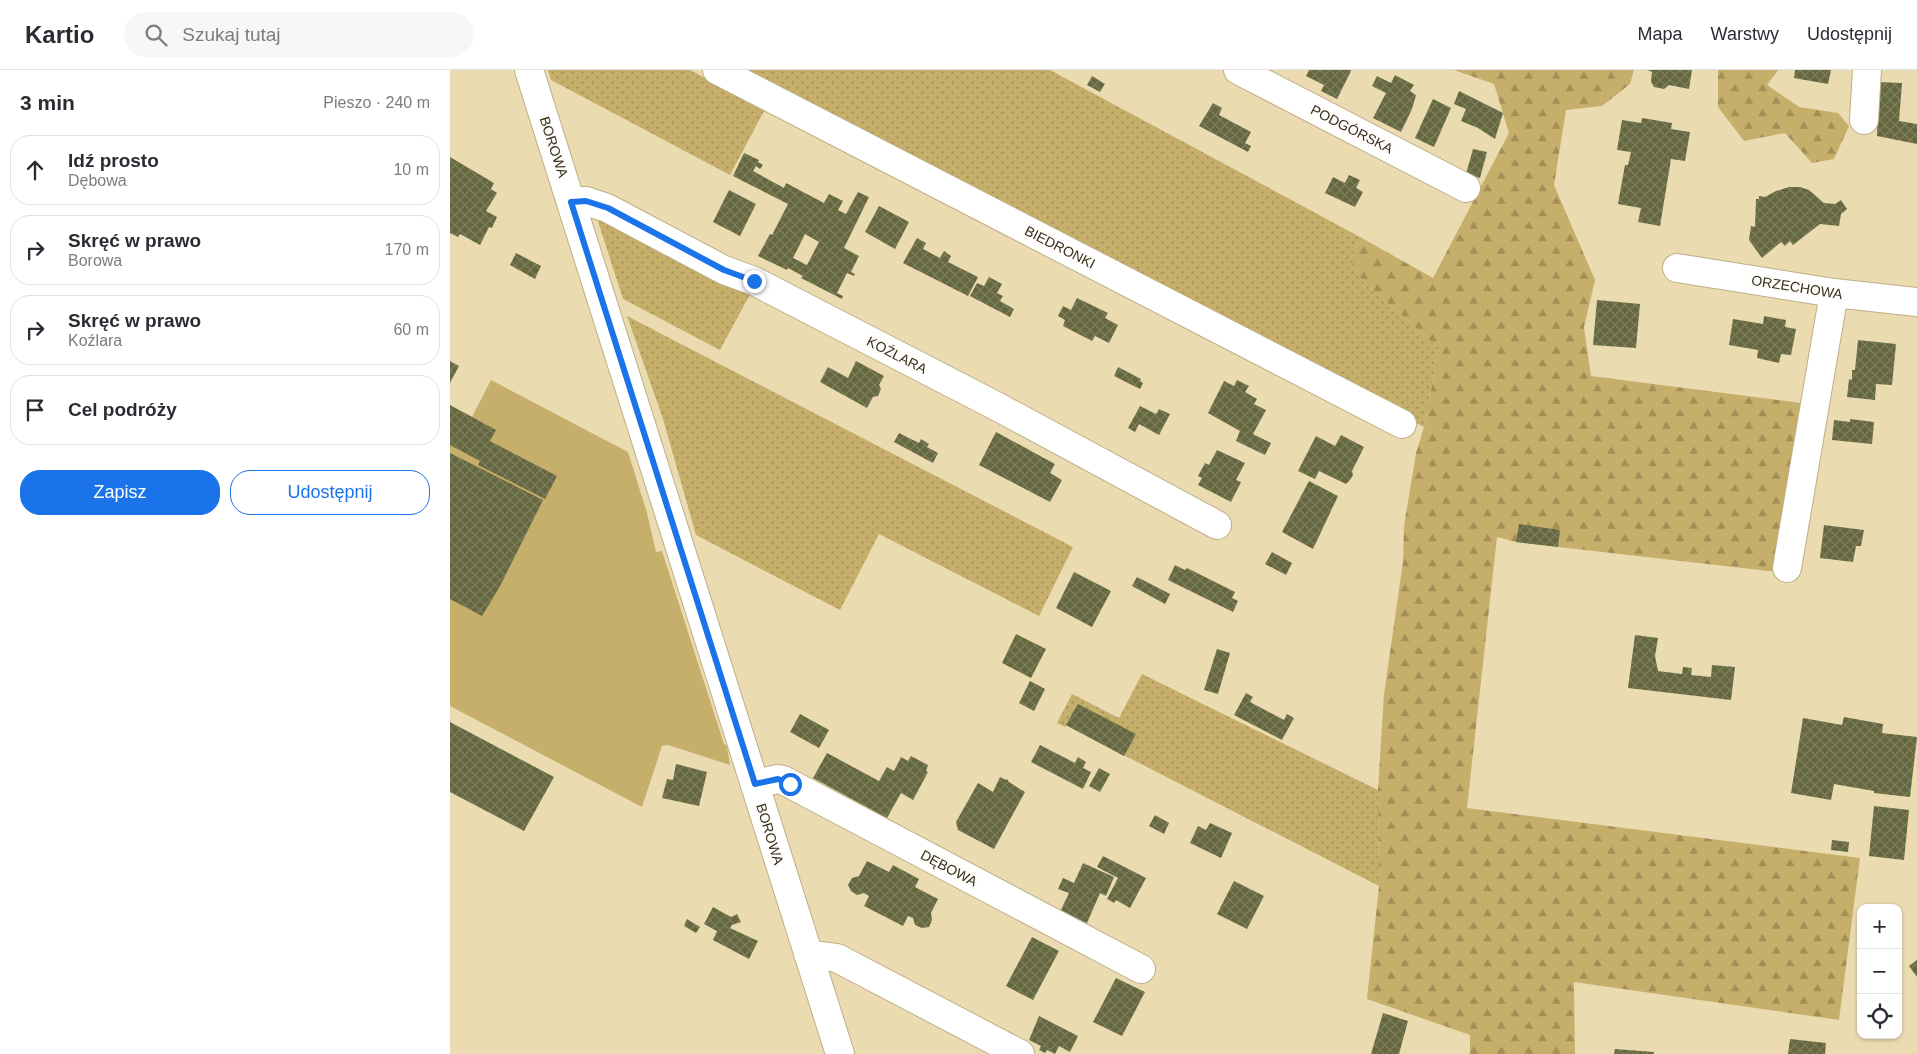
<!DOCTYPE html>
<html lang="pl">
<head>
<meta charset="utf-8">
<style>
  :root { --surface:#fff; --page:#f7f7f7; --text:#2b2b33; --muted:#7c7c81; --line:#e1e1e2; --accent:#1a73e8 }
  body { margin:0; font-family:Helvetica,sans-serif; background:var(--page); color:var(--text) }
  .controls { position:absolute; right:15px; bottom:15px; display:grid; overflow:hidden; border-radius:10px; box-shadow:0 1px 4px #0004 }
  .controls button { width:45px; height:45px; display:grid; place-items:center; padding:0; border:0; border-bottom:1px solid var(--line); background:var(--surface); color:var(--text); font:25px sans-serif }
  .stop { position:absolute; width:15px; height:15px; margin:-11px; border:4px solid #1a73e8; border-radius:50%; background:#fff }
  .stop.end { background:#1a73e8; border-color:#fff; box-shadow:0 1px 5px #0008 }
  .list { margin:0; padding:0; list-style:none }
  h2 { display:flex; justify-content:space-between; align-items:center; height:65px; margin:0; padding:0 20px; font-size:21px }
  h2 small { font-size:16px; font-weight:400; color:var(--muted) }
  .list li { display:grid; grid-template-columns:32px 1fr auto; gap:15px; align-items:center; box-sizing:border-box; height:70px; margin:0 10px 10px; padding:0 10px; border:1px solid var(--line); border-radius:20px }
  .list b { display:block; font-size:19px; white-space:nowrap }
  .list p { margin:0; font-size:16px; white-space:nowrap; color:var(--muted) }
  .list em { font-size:16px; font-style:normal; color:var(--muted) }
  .actions { display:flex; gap:10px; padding:15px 20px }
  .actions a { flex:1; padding:11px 0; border:1px solid var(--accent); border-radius:20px; text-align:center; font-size:18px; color:var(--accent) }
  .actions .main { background:var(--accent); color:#fff }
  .icon { flex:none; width:28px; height:28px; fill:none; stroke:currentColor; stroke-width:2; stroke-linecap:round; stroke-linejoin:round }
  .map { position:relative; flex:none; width:1467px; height:984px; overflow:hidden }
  header { display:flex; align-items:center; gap:30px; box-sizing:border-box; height:70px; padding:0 25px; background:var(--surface); border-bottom:1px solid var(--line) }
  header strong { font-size:24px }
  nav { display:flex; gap:28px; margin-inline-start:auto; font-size:18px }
  .search { width:350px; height:45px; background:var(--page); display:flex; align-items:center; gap:12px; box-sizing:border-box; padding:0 18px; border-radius:28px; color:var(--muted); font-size:19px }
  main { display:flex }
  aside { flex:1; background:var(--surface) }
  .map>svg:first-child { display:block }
  .green { fill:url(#green-dots) }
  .forest { fill:url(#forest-firs) }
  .pitch { fill:#c6ae6b }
  .building { fill:url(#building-cross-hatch); fill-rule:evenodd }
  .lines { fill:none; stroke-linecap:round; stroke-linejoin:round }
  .minor-casing { stroke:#beaf85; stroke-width:30 }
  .minor { stroke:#fff; stroke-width:28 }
  .route { stroke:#1a73e8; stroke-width:6 }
  .labels { text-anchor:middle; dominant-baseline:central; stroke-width:5; stroke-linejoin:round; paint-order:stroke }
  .street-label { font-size:14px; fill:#36301f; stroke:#fffdf9 }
</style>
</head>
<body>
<header>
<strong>Kartio</strong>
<div class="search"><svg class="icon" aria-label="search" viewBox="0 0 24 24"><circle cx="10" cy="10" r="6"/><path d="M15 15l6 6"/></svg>Szukaj tutaj</div>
<nav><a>Mapa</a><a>Warstwy</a><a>Udostępnij</a></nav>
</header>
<main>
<aside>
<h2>3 min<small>Pieszo · 240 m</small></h2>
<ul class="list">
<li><svg class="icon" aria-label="ahead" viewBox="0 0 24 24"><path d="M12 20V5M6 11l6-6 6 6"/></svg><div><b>Idź prosto</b><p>Dębowa</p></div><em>10 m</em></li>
<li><svg class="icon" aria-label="right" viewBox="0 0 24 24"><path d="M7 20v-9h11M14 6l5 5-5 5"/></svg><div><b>Skręć w prawo</b><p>Borowa</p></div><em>170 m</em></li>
<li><svg class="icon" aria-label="right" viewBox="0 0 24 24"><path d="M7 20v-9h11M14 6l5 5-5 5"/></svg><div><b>Skręć w prawo</b><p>Koźlara</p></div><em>60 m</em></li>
<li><svg class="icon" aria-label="arrive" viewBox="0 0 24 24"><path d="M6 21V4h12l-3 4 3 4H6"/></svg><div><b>Cel podróży</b></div></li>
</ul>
<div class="actions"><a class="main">Zapisz</a><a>Udostępnij</a></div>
</aside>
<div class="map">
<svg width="1467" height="984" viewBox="0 0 1467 984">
  <defs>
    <pattern id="green-dots" width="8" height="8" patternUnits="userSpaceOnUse" patternTransform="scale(1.25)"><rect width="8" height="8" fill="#c6ae6b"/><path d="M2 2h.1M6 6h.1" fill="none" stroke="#a28e57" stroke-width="1.8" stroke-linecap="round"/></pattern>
    <pattern id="forest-firs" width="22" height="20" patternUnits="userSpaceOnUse" patternTransform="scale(1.25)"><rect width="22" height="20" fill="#c6ae6b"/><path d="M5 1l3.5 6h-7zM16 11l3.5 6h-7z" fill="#a28e57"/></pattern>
    <pattern id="building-cross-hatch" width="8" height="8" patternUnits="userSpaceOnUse" patternTransform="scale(1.25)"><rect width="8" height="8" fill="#65673e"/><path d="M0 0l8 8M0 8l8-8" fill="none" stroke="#7c7e5e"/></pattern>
  </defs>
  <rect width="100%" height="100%" fill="#ebdbb0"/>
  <path class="green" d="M98,0H240L315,39L280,105L101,10Z
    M293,0H600L910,167L900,191L913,212L989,278L974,357Z
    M145,142L304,217L270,280L173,229Z
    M177,246L623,477L589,546L429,464L390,540L246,465L213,349Z
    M692,604L928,720L929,816L617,656L615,657L607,653L622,624L669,648Z"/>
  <path class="forest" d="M1004,0H1184L1180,14L1152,36L1116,40L1104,115L1145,210L1134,257L1141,306L1359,334L1327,502L1066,472L1047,467L1017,738L1410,788L1389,950L1124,912L1125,984H1020V965L917,929L929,816L928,720L934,624L953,492L954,456L966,383L974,357L989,278L913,212L900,191L910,167L983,208L1059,63L1044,14Z
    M1268,0H1328L1317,15L1349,37L1388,43L1399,56L1384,89L1362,93L1335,63L1294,71L1268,37Z"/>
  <path class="pitch" d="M41,310L178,382L197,443L206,482L212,481L274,674L277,676L280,695L218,675L212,676L192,737L0,636V336L22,347Z"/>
  <path class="building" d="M859,0H901V1L887,29L871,21L874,15L856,6Z
    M1197,0H1242L1239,19L1219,15L1214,19L1204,17L1201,12L1202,2Z
    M1345,0H1381L1378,14L1344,8Z
    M945,5L964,15L960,21L966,25L962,39L951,62L923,48L936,23L922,16L927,6L941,13Z
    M642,6L655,14L650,22L637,15Z
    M1429,12L1452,13L1449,51L1467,54V74L1427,66Z
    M1009,21L1053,43L1045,69L1028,58L1011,51L1016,39L1004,34Z
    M983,29L1001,38L984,77L965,68Z
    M763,33L772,38L769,45L801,62L795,73L801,76L798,82L749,56Z
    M1192,48L1222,53L1221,59L1240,62L1235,91L1221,89L1210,156L1188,152L1191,138L1168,134L1175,95H1178L1181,82L1167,80L1172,50L1191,53Z
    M1023,79L1037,82L1030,108L1016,104Z
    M294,83L309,90L308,92L313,95L310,99L306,96L303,101L334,118L336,113L374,133L379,124L393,131L388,140L396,144L408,122L419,127L394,178L409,186L401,202L405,204L404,206L397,203L387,223L393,226L392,229L351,208L353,206L338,198L337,200L308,186L320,164L322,165L338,134L283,106ZM355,164L369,172L357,195L343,188Z
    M0,87L44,113L41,119L47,123L36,141L47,147L42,158L39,157L30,175L10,164L8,167L0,163Z
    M899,105L910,110L906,118L913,122L905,137L875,123L883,107L895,113Z
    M1339,117H1350L1359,120L1374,133L1385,134L1391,130L1397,139L1391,144L1389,156L1370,154L1343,175L1340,171L1335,176L1331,172L1312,188L1299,170L1301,156L1305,157L1306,129H1309V126L1315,127L1326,121Z
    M279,120L306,134L290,166L263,152Z
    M429,136L459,152L445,179L415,162Z
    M467,168L476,173L473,179L490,188L494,181L501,186L498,192L528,207L518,226L453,193Z
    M66,183L91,196L85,209L60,195Z
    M539,207L552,214L547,223L553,226L550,231L564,239L560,247L520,226L527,213L534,216Z
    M627,228L658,243L655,248L668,255L659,273L645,266L642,271L613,256L615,250L608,246L613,236L621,240Z
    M1147,230L1190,234L1186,278L1143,275Z
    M1314,246L1336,250L1335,257L1346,259L1341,285L1331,284L1329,293L1307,288L1308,280L1279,275L1283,249L1313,254Z
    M1408,270L1446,274L1442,315L1426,314L1425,330L1397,327L1399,309L1402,310V300H1405Z
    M0,291L9,296L0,313Z
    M406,291L434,306L429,315L431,319L428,326L423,327L417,338L370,312L378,297L398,308Z
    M668,297L691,309L690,311L693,313L690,319L664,306Z
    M787,310L799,316L795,322L807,329L804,334L816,340L803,364L821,373L815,385L786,371L790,361L758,343L774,311L784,316Z
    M0,335L46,360L40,371L107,406L95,429L28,395L30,391L0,375Z
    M690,336L706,344L709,339L720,344L709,365L689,354L685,362L678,358Z
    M1400,349L1424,352L1422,374L1382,370L1384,350L1400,352Z
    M546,362L605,394L600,403L612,410L600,432L529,395Z
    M449,363L469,373L471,369L479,374L477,377L488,383L483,393L444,372Z
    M891,365L914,377L902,401L903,405L900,410L896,414L869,401L865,409L848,401L866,366L885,376Z
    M767,380L795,393L786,410L791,412L781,432L748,415L752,408L748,406L755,393L759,395Z
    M0,383L93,430L49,518L32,546L0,529Z
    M859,411L888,426L863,479L832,462Z
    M1069,454L1110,460L1108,477L1066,472Z
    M1374,455L1414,460L1411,476H1406L1403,492L1370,488Z
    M822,482L842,493L836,505L815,494Z
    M725,495L735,500L737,498L785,522L782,528L788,531L783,542L718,510Z
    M624,502L661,521L642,557L606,538Z
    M687,507L720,524L715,534L682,516Z
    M566,564L596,579L581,608L552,593Z
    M1185,565L1208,568L1205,586L1208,601L1232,604L1233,597L1242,598L1241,605L1261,607L1262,595L1285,597L1281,630L1178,618Z
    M767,579L780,583L768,624L754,620Z
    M580,611L595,619L584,641L569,633Z
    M796,623L803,627L800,632L834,650L837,644L844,648L832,670L784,645Z
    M628,634L686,664L674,686L616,655Z
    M350,644L379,660L369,678L340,662Z
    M1394,647L1433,654L1432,663L1467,667L1460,727L1424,723V721L1384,714L1381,730L1341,723L1353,648L1392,655Z
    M0,652L104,707L74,761L0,722Z
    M590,675L625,693L628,687L636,692L633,698L641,702L633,719L581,692Z
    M377,683L429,711L437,697L444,701L451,687L458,691L461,686L478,695L476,701L478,702L463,730L451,723L437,748L363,708Z
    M226,694L257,702L249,736L212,728L217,709L223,710Z
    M649,698L660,704L650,722L639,716Z
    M550,707L556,710L557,709L559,712L575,722L544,779L508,760L506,752L528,713L543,722Z
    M1424,736L1459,740L1454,790L1419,786Z
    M705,745L719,753L714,764L699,756Z
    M760,753L782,763L771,788L740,773L748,756L756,760Z
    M1382,770L1399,772L1398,782L1381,780Z
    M653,786L696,808L680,838L666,830L664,833L657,829L668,808L647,797Z
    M417,791L439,802L443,795L469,809L465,817L488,829L481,843L482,850L479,857L472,858L465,855L463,848L458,846L453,856L414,836L419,826L414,823L407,825L401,821L398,815L402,808L409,806Z
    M633,793L664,807L656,826L650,823L637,853L610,842L619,823L608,819L613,808L624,813Z
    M784,811L814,826L797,859L767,844Z
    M263,837L281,847L287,844L291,852L282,855L280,858L308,871L299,889L263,870L267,861L254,854Z
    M237,849L250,857L246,863L234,856Z
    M582,867L609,881L583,930L556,916Z
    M1467,890V907L1459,896Z
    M666,908L695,922L672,966L643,952Z
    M933,943L958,951L949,984H921Z
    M589,946L628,966L620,982L609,976L605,984L597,980L595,983L589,980L591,976L579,970Z
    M1340,969L1376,973L1375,984H1338Z
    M1165,979L1204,982V984H1164Z"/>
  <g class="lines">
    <g class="minor-casing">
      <path id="minor" d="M79,0L390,984
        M267,0L952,354
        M788,0L1016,118
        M1414,50L1417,0
        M121,131H136L157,138L274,200L304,211L548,337L767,455
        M1227,198L1384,223L1467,232
        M1337,498L1384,223
        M305,714L328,709L333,710L691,899
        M358,884L387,888L570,984"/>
    </g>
    <use href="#minor" class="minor"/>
  </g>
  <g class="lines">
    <path class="route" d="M304,211L274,200L158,138L136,131L121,132L305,714L328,709L340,714"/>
  </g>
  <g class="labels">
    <g class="street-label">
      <text transform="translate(902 59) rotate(27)">PODGÓRSKA</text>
      <text transform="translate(104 77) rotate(72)">BOROWA</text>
      <text transform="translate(610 177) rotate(27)">BIEDRONKI</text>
      <text transform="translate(1347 217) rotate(9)">ORZECHOWA</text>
      <text transform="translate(447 285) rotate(27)">KOŹLARA</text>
      <text transform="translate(320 764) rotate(73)">BOROWA</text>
      <text transform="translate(499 798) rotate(28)">DĘBOWA</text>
    </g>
  </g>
</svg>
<div class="controls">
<button>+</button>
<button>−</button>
<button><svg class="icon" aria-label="locate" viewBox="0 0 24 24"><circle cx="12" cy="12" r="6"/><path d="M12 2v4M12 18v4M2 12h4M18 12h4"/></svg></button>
</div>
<div class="stop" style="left:340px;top:714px"></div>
<div class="stop end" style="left:304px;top:211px"></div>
</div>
</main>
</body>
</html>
